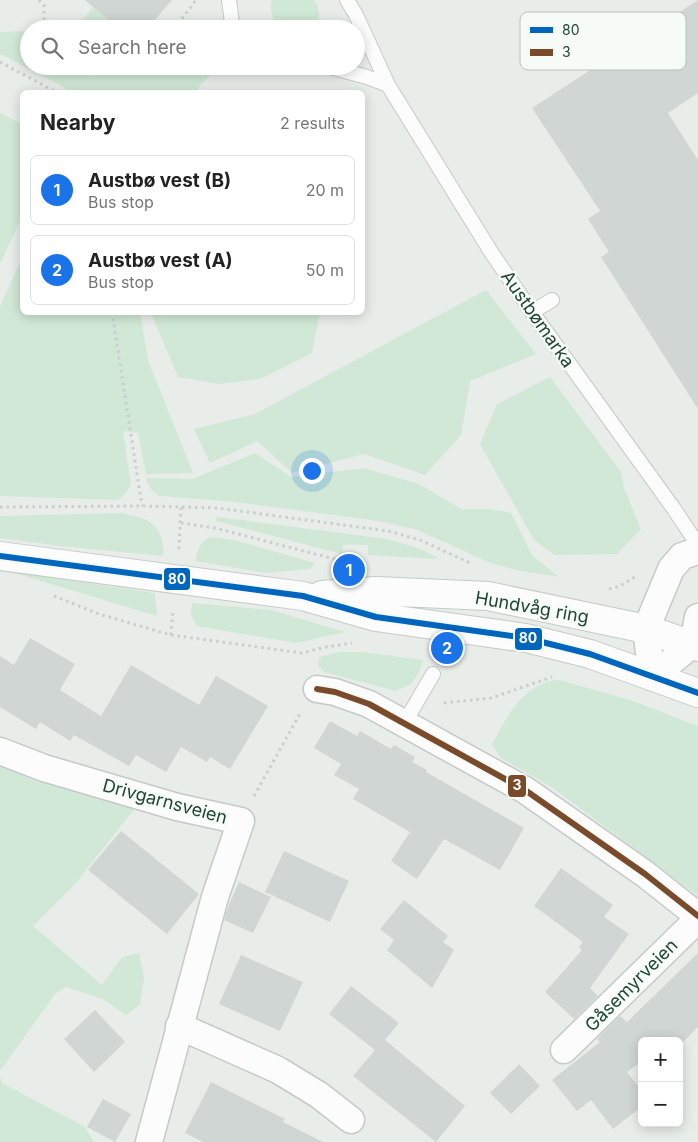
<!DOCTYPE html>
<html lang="en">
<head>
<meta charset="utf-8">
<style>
  :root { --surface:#fff; --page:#f2f2f2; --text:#222; --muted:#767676; --line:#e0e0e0; --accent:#1a73e8 }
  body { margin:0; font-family:Inter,sans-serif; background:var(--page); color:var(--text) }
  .controls { position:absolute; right:15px; bottom:15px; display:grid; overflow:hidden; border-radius:8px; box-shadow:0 2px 12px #0003 }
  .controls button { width:45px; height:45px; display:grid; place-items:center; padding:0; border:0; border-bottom:1px solid var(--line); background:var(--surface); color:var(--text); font:25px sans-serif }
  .you { position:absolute; left:311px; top:470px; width:18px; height:18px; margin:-12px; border:4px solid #fff; border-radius:50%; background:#1a73e8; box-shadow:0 0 0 8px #1a73e833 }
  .badge { display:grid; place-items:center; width:32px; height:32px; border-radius:50%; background:var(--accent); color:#fff; font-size:16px; font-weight:700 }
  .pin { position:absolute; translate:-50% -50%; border:2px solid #fff; box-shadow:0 1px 5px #0006 }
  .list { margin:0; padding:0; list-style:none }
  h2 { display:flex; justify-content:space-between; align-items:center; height:65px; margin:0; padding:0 20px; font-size:21px }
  h2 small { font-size:16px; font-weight:400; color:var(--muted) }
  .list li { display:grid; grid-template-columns:32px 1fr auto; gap:15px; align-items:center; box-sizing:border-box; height:70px; margin:0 10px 10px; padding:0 10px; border:1px solid var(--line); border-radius:8px }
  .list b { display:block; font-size:19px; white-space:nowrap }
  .list p { margin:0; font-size:16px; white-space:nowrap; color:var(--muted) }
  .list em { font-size:16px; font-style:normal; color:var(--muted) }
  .icon { flex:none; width:28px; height:28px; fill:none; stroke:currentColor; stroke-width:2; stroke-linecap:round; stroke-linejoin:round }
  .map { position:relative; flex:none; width:698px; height:1142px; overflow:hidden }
  .search { position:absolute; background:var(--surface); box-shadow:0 2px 12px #0003; left:20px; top:20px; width:345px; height:55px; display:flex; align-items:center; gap:12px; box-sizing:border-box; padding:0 18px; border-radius:28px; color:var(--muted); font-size:19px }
  .panel { position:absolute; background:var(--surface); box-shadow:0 2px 12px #0003; left:20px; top:90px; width:345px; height:225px; border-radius:8px }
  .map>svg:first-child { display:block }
  .green { fill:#d0e8d5 }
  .building { fill:#d0d6d3 }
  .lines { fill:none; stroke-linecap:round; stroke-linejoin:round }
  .service-casing { stroke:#c4cac7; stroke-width:16 }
  .minor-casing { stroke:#c4cac7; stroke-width:29 }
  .secondary-casing { stroke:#c3cbc7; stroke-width:30 }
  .path { stroke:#c6cfcb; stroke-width:3; stroke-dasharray:2.5 4; stroke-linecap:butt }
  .service { stroke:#fcfcfc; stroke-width:14 }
  .minor { stroke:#fcfcfc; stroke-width:26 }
  .secondary { stroke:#fcfcfc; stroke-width:28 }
  .bus-1-casing { stroke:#f6fbf8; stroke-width:10 }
  .bus-2-casing { stroke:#f6fbf8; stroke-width:10 }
  .bus-1 { stroke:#0065bd; stroke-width:6 }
  .bus-2 { stroke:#7a4b2a; stroke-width:6 }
  .labels { text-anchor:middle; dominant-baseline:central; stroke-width:4.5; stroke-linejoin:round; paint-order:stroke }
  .street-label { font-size:18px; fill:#214538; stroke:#f6fbf8 }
  .key { fill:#f6fbf8; stroke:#b6c4be; stroke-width:1 }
  .key-label { font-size:14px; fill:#214538 }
  .line-badge { stroke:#f6fbf8; stroke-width:2 }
  .badge-label { font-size:14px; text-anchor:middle; font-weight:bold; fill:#fff }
</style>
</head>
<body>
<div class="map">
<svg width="698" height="1142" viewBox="0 0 698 1142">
  <rect width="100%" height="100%" fill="#e8edea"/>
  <path class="green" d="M272,0H314C318,5 319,9 319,15C317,37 289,28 276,24C272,16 269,9 272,0Z
    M93,7L119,29H68L79,24Z
    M29,31V66H68L91,76L120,72L136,66H221L200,85L197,92H70L60,85L0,54V32Z
    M0,113L22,124V217L0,264Z
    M22,258V312L140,313L148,360L193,473L146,474L138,433L123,431L131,485L125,494L118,500L0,496V306Z
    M486,290L536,354L470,381L461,435L425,475L364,454L292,473L257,441L210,463L194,429L255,414Z
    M151,313V312L320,313L312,353L260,379L218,384L178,377Z
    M550,377L621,472L624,488L641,529L617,554L555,555L534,540L480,444L497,404Z
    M255,453L291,477L364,468L419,484L461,509H490L511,513L532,555L559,577L520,571L488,562L418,530L379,521L235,502L160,496C153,491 148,488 146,478L192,479Z
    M123,513C130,515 141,517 147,520C160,528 165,542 163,556L60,546L0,538V516Z
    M217,517L387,539L418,548L437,557L436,559L368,555V545H343L342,554L216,521Z
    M210,537L234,540L315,563L310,569L266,573L196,561C197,549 200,543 210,537Z
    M11,572L155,593L157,616Z
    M192,603L271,610L345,632L296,643L197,626L191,614Z
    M339,652H362L423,660L419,673L411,684L396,691L324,672L318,665L319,657Z
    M559,680L630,700L698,726V896L553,788L501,758L492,745C507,716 523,683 559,680Z
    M0,764L33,780L136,807L74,885L33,926L102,985L122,957L139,953L144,977L140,1005L126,1015L103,999L66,987L55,994L0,1071Z
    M0,1077L2,1083L85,1127L94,1142H0Z"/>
  <path class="building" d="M85,0H172L147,29H119Z
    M698,0V93L668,113L698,160V409L601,257L609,252L588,219L600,211L532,108Z
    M30,638L75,664L60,690L101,716L131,665L199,705L216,676L268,706L230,769L210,757L207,762L181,747L166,772L136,755L129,766L74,735L70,741L40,722L36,729L0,707V656L14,665Z
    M330,721L357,736L360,731L391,749L394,745L415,757L412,762L427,770L426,772L524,828L500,870L444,839L417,879L391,861L410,832L353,799L359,789L334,775L341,764L314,748Z
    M121,831L199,894L167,934L88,870Z
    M284,851L349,881L330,922L265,892Z
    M561,868L613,905L604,917L629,934L590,988L598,996L574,1019L545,992L582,950L579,947L583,942L534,906Z
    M239,882L271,897L253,933L224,920L229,904Z
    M404,900L448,936L443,942L454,950L432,988L387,950L394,940L380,929Z
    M698,953V1027L681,1044L674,1036L668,1041H642V1061L627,1072L642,1091V1106L613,1129L591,1100L577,1111L552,1080L600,1042L597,1039L620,1016L627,1022Z
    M241,955L303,982L280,1031L219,1004Z
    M351,986L399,1023L385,1040L465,1106L436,1142L353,1076L375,1050L329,1014Z
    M95,1010L125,1042L94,1072L64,1039Z
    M519,1064L540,1086L511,1114L490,1093Z
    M211,1082L285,1119L283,1122L323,1142H203L185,1133Z
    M103,1099L131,1114L115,1142L87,1127Z"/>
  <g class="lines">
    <g class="service-casing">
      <path id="service" d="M229,0L232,23L235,29
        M347,0L356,15L388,85L491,252L532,312L674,509L698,545
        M326,66L367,77L388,85
        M532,312L552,300
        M405,722L433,674"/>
    </g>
    <g class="minor-casing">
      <path id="minor" d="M652,677L646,629L671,569L682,556L698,551
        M652,677L693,644L698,617
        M317,689L335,692L369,704L525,790L645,874L698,916
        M0,751L44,768L177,807L241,821L215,897L149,1142
        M179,1026L278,1070L319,1095L351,1120
        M564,1050L698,919"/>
    </g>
    <g class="secondary-casing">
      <path id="secondary" d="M0,556L303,596L376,617L526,638L590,654L698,693
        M322,595L376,591L488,596L646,629L698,647"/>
    </g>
    <path class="path" d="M39,0L44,5V29
      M174,29L196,0
      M0,62L56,92
      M81,66L92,70L116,66
      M112,312L142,506
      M0,507L142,506L217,508L388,531L420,540L470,563
      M181,523L215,528L342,561
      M179,549L181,507
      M609,589L620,586L635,577
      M54,596L99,614L171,635L302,653L326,647L352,643
      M171,635L173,610
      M444,703L491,698L552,677
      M254,796L301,712"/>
    <use href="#service" class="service"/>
    <use href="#minor" class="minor"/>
    <use href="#secondary" class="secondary"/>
    <g class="bus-1-casing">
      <path id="bus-1" d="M0,556L303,596L376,617L526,638L590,654L698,693"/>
    </g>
    <g class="bus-2-casing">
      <path id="bus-2" d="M317,689L335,692L369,704L525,790L645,874L698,916"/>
    </g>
    <use href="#bus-1" class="bus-1"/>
    <use href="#bus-2" class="bus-2"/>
  </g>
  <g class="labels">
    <g class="street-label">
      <text transform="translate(538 319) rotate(55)">Austbømarka</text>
      <text transform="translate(532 607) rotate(10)">Hundvåg ring</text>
      <text transform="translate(165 801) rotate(15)">Drivgarnsveien</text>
      <text transform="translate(631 985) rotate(-45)">Gåsemyrveien</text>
    </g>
  </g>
  <rect x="520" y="12" width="166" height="58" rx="8" class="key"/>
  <rect x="530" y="27" width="23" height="6" fill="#0065bd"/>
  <rect x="530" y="49" width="23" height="7" fill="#7a4b2a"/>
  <g class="key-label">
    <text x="562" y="35">80</text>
    <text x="562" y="57">3</text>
  </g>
  <g class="line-badge">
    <rect x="163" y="567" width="28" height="24" rx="5" fill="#0065bd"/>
    <rect x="514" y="627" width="29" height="24" rx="5" fill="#0065bd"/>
    <rect x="507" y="774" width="20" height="24" rx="5" fill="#7a4b2a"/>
  </g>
  <g class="badge-label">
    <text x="177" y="584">80</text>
    <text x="528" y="643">80</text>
    <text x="517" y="790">3</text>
  </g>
</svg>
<div class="controls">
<button>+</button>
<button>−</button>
</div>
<div class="you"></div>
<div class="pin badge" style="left:349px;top:570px">1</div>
<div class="pin badge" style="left:447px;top:648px">2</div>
<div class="search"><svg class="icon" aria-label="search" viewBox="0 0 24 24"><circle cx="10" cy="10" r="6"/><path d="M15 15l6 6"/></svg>Search here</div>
<section class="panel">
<h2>Nearby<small>2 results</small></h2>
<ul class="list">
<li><span class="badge">1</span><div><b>Austbø vest (B)</b><p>Bus stop</p></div><em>20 m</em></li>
<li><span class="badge">2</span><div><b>Austbø vest (A)</b><p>Bus stop</p></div><em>50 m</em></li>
</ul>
</section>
</div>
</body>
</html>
